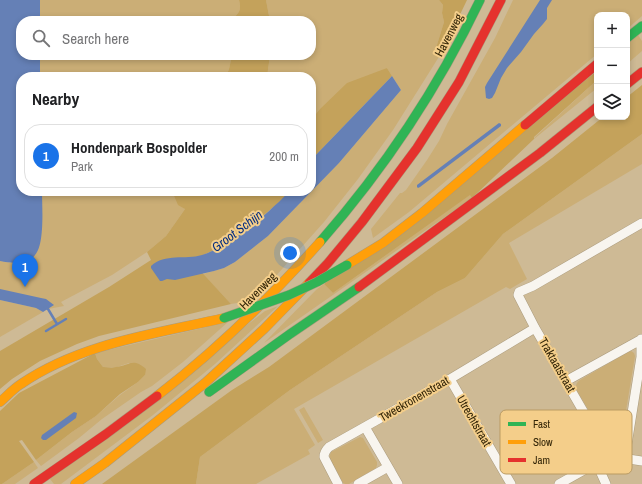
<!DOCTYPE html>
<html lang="en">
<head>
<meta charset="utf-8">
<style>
  :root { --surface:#fff; --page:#f6f6f6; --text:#202124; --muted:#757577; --line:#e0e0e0; --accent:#1a73e8 }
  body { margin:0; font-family:"Archivo Narrow",sans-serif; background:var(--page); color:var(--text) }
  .controls { position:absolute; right:12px; top:12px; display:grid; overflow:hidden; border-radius:8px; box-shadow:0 2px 6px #0003 }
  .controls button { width:36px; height:36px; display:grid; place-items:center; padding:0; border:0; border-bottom:1px solid var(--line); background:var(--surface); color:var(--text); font:20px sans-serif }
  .you { position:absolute; left:290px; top:253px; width:14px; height:14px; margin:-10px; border:3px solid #fff; border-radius:50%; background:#1a73e8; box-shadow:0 0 0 6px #1a73e833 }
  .badge { display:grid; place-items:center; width:26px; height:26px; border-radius:50%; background:var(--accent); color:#fff; font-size:13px; font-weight:700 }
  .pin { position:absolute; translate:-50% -33px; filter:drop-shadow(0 1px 2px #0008) }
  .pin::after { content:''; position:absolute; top:21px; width:14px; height:12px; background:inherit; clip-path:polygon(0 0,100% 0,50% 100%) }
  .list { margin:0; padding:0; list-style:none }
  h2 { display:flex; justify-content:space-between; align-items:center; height:52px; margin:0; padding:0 16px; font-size:17px }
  h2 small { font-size:13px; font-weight:400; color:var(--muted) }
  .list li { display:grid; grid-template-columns:26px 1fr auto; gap:12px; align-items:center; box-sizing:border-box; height:64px; margin:0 8px 8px; padding:0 8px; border:1px solid var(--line); border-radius:16px }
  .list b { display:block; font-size:15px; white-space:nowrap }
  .list p { margin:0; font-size:13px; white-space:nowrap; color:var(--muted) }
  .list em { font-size:13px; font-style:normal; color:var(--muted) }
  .icon { flex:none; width:22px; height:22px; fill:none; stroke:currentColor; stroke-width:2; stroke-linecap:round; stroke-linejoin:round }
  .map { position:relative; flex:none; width:642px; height:484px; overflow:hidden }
  .search { position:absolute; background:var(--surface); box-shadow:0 2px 6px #0003; left:16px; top:16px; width:300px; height:44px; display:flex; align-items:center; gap:10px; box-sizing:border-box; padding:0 14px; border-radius:16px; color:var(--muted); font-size:15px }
  .panel { position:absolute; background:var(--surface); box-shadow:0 2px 6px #0003; left:16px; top:72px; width:300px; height:124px; border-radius:16px }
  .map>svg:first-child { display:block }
  .green { fill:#cbae76 }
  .forest { fill:#c4a25b }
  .water { fill:#6580b6 }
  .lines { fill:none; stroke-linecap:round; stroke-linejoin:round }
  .stream { stroke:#6580b6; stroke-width:2.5 }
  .street-casing { stroke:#aa9a7c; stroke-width:10 }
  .fast-casing { stroke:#aa9a7c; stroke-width:10 }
  .slow-casing { stroke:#aa9a7c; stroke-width:10 }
  .jam-casing { stroke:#aa9a7c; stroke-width:10 }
  .street { stroke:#f8f5ef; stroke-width:9 }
  .fast { stroke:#30b455; stroke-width:9 }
  .slow { stroke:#ff9f0a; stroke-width:9 }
  .jam { stroke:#e5322d; stroke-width:9 }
  .fast-bridge-casing { stroke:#aa9a7c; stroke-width:10; stroke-linecap:butt }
  .fast-bridge { stroke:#30b455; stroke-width:9 }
  .labels { text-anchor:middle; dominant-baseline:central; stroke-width:4; stroke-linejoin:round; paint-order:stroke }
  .street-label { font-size:12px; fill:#332507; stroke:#f4ce8a }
  .water-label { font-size:13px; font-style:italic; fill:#042d80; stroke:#f4ce8a }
  .key { fill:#f4ce8a; stroke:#ba9b63; stroke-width:1 }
  .key-label { font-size:11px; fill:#332507 }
</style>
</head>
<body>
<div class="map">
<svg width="642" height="484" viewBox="0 0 642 484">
  <rect width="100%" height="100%" fill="#ceba95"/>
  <path class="green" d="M40,0H239C242,12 238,12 232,21H40Z
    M266,0H439L443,5L442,13L444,22L436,48L442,52L393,130L358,179L324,222L258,296L237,303L231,304L203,274L224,268L235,262L268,236L339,163L401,90L392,76L387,68L319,110L311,120V77H267L270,55H311V21H270Z
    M513,0H642V16L627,29V15H597V54L409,212L373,238L371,229L400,193H402L406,190L427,160L439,141L447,124L495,38Z
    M638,35L642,41V51L627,64V45Z
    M40,55H232L229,69L226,77H40Z
    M597,80V88L534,139V138Z
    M642,134V164L509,243L527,279L510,289L506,287L294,409L315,445L308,450L310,454L256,484H196L200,457L290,390L437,292L465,278L503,234Z
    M42,191H172L173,194L185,209L178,219L166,236L147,252L112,275L61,302L64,306L48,309L0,297V261L11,263L42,231Z
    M471,194L472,198L264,343L317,289L324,284L333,293Z
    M0,300L36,308L43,312L0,337Z
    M278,306L215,364L153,415L61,484H54L50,479L265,311Z
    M228,322L183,362L152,386L141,392L102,419L79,438L41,466L36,460L72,432L96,416L120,395L138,382L145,375L129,363L117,367H103L97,359L95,353Z
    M631,351L634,353L635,356L621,441C617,447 613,446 608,443L576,389C576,385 576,383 580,380L628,352Z
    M304,407L323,440L318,443L299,410Z
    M360,437L363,438L377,462V465L376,468L349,484H345L343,483L330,459V455L331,452Z
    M34,462L38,468L15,484H2Z"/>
  <path class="forest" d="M239,0H266L270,21H232C238,12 242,12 239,0Z
    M439,0H467L442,52L436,48L444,22L442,13L443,5Z
    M232,55H270L267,77H226L229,69Z
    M387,68L392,76L311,160V120L319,110L347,83Z
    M597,71V80L534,137V139L472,198L470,195L333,293L324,284Z
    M642,85V134L503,234L465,278L437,292L290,390L200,457L196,484H102L232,390L269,367L552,158L603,117H627V97Z
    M172,191H289L285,197L257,221L237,237L212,251L201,256L196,266L231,304L99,336L77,344L40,361L12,379L0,389V351L109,287L151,260L147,252L166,236L178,219L185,209L178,205Z
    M95,353L97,359L103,367C107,367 112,368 116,367C130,366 132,357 146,369L145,375L138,382L120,394L96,416L72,432L36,460L22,440L19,441L34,462L2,484H0V411L19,393Z"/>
  <path class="water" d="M0,0H40V21H21V55H40V77H21V191H42C42,205 45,245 35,255C34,257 32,258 30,259C20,264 11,263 0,261Z
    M540,0H552L547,8V19L543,24L534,34L521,52L507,68L501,78L495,93L492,98L489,99L486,98L485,87L487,83Z
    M392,76L401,90L339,163L268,236L235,262L224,268L214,271L175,280L167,279L162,281H160L151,268V266C165,253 185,260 202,255C209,253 215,249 222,246C239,236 254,224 269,211C276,204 283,199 289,191H311V160Z
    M499,123L501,124V126L420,187L418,188L417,187V185Z
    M0,289L41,298L46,299L54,305L43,312L36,308L0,300Z
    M74,412L77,413L76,418L46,440H43L41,438L42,435Z"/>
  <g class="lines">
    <path class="stream" d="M45,307L48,309L57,324
      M46,331L66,319"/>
    <g class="street-casing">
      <path id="street" d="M450,379L511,484
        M566,381L642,339
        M365,427L398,484
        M609,456L535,328L518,295L519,292L533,286L642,223
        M609,456L642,461
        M625,457L641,357V339
        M596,462L606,484
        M338,484L324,457C324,453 326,450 329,447L450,379L535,328
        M358,484L388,467
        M559,484L609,456"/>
    </g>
    <g class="fast-casing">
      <path id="fast" d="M627,38L642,26
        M320,242C384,169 438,88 480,0
        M209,392L290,334L359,287"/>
    </g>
    <g class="slow-casing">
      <path id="slow" d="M347,265L383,243L422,213L525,125
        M157,396C217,350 270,298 320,242
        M0,402C7,396 13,389 21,384C81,343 155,334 224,318
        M75,484L105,463L205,383L264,329L309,283"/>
    </g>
    <g class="jam-casing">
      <path id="jam" d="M627,84L642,72
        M525,125L597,64
        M309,283L328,263L362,222L417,148L459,82L501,0
        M359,287L540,153L597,107
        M34,484L106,434L157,396"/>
    </g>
    <use href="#street" class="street"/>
    <use href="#fast" class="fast"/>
    <use href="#slow" class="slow"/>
    <use href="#jam" class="jam"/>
    <g class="fast-bridge-casing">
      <path id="fast-bridge" d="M224,318L289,295L317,282L347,265"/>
    </g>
    <use href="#fast-bridge" class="fast-bridge"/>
  </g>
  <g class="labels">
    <g class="street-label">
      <text transform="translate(449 35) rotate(-62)">Havenweg</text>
      <text transform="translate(258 291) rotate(-45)">Havenweg</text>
      <text transform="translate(557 365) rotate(60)">Traktaatstraat</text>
      <text transform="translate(414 399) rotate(-30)">Tweekronenstraat</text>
      <text transform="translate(474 421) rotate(60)">Utrechtstraat</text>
    </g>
    <g class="water-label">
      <text transform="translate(237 231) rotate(-37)">Groot Schijn</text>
    </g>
  </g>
  <rect x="500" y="410" width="132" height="64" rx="6" class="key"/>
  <rect x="508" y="422" width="18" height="4" fill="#30b455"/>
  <rect x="508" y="440" width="18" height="4" fill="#ff9f0a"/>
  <rect x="508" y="458" width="18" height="4" fill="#e5322d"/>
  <g class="key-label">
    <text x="533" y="428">Fast</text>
    <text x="533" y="446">Slow</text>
    <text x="533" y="464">Jam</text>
  </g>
</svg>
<div class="controls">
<button>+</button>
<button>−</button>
<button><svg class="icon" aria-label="layers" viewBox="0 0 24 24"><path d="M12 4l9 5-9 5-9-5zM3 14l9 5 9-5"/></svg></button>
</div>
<div class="you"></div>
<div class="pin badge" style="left:25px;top:287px">1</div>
<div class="search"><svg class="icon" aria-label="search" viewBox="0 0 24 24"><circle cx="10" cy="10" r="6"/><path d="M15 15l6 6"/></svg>Search here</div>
<section class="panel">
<h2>Nearby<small></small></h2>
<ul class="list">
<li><span class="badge">1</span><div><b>Hondenpark Bospolder</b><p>Park</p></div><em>200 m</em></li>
</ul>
</section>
</div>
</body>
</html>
